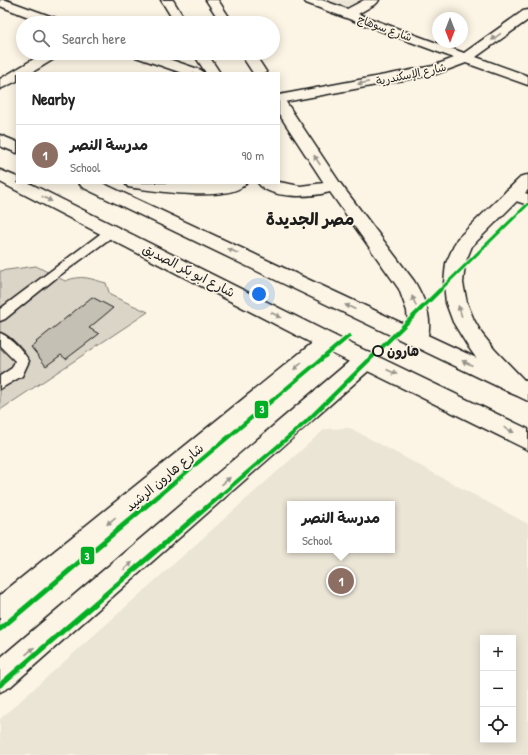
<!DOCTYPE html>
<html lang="en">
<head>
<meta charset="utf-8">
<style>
  :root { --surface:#fff; --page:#f6f6f6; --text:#222; --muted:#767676; --line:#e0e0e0; --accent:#ea580c }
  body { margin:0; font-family:"Patrick Hand","Playpen Sans Arabic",sans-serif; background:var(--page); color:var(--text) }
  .controls { position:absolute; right:12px; bottom:12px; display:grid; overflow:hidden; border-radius:0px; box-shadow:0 2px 10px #0003 }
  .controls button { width:36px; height:36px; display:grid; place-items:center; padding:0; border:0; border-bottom:1px solid var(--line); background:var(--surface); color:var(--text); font:20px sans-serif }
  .compass { position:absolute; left:432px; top:12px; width:36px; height:36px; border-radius:50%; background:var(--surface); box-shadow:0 2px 10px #0003; rotate:180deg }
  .you { position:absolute; left:259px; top:294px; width:14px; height:14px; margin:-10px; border:3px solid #fff; border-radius:50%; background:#1a73e8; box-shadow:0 0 0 6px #1a73e833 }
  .badge { display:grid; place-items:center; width:26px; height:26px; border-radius:50%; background:var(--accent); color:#fff; font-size:13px; font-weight:700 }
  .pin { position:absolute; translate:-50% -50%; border:2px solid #fff; box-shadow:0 1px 4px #0006 }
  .popup { position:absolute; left:287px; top:501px; width:108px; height:52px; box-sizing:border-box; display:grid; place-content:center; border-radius:0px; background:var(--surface); filter:drop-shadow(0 1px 3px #0005); font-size:13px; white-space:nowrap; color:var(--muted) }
  .popup b { font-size:15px; color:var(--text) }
  .popup::after { content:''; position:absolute; left:50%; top:100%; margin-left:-8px; border:8px solid transparent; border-top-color:var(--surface) }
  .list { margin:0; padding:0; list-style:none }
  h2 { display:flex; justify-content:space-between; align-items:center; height:52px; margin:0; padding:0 16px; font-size:17px }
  h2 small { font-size:13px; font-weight:400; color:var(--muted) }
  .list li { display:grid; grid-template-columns:26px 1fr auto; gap:12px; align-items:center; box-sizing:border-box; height:60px; padding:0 16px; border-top:1px solid var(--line) }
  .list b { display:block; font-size:15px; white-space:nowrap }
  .list p { margin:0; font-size:13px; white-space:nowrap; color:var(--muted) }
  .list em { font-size:13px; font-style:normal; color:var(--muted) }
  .icon { flex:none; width:22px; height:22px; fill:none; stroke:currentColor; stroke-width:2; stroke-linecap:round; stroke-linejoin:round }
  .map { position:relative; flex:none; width:528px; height:755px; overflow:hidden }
  .search { position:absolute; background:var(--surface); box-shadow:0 2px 10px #0003; left:16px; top:16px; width:264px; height:44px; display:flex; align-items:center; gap:10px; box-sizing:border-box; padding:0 14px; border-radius:22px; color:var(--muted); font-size:15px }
  .panel { position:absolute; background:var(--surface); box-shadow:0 2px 10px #0003; left:16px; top:72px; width:264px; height:112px; border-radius:0px }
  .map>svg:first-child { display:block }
  .built { fill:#ebe5d6; fill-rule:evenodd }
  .green { fill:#dbd5c8; stroke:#7c7872 }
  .building { fill:#c4c0b3; stroke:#1c1c1c }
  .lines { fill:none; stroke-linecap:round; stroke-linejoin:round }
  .lane-casing { stroke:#1c1c1c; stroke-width:3 }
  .street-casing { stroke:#1c1c1c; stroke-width:3 }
  .secondary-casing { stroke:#1c1c1c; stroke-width:3 }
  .primary-casing { stroke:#1c1c1c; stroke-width:3 }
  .lane { fill:#fcf5e5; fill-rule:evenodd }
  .street { fill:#fcf5e5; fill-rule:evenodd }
  .secondary { fill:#fcf5e5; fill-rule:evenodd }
  .primary { fill:#fcf5e5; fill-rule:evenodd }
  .metro-1-far2-casing { stroke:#fcf5e5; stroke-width:5.5 }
  .metro-1-far1-casing { stroke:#fcf5e5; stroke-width:7 }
  .metro-1-casing { stroke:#fcf5e5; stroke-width:8 }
  .metro-1-far2 { stroke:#00af23; stroke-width:3 }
  .metro-1-far1 { stroke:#00af23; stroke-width:4 }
  .metro-1 { stroke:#00af23; stroke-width:5 }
  .oneway { fill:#97938b }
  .stop-dot { fill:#fcf5e5; stroke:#1c1c1c; stroke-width:2 }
  .labels { text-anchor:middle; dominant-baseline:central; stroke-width:3.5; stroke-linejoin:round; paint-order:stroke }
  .far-street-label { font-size:11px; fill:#1c1c1c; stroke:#fcf5e5 }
  .street-label { font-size:13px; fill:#1c1c1c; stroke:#fcf5e5 }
  .stop-label { font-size:13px; font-weight:bold; fill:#1c1c1c; stroke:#fcf5e5; text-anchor:start }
  .district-label { font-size:17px; font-weight:bold; fill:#1c1c1c; stroke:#fcf5e5 }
  .line-badge { stroke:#fcf5e5; stroke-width:1.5 }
  .badge-label { font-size:11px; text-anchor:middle; font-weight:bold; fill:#fff }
</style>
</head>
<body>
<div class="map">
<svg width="528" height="755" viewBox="0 0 528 755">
  <rect width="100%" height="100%" fill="#fcf5e5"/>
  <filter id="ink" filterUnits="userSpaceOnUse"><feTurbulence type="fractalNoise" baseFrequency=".025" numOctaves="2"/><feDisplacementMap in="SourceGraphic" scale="8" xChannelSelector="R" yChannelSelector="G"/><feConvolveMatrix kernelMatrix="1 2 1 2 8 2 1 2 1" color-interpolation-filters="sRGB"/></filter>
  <g filter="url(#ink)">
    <path class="built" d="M318,0H364L353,6L339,7Z
      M350,428L528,524V755H0V719L325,429ZM290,504H392V550H290ZM483,638H513V740H483Z"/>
    <path class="green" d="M36,266L65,281C83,274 90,279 106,283L110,295L148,312L0,410V271Z"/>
    <path class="building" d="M92,297L113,308L89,328L99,334L66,359L61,355L46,366L31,347L37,343L36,342Z"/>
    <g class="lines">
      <g class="lane-casing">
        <path id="lane" d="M112,227L116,228L118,231L116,234L56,278L5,319L0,321V309L108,228Z
          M0,333C11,337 23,351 29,361L22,376L0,389V376L12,368L15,361L0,346Z"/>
      </g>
      <g class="street-casing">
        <path id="street" d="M0,0H6L61,20L62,23H44L0,6Z
          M304,0H322L347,9L364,0H379L377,3L358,14L464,53L523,11L528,10V20L476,57L528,76V85L466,63L436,74L279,103V95L433,66L454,58L306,3Z
          M44,53H61L59,56L31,73H17V81L0,89V79Z
          M131,53H151L201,70L203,73H182L133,56Z
          M513,189L528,194V205L507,198L504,194L507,190Z"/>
      </g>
      <g class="secondary-casing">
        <path id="secondary" d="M161,0H173L187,23H175Z
          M206,0H218L233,23H221Z
          M193,53H207L220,73H206Z
          M240,53H254L267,73H253Z
          M279,98L284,99L340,183L414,281C425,299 436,324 424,345L417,347L410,345L406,339L408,324L407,311L399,289L330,192C312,197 270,200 258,183L279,182L300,186L324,183L279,114Z
          M528,175V190L472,246L465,263L463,283L467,303L474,320L482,334L495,350L524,380L527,386L524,392L516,395L508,392L479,362L467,345L453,322L446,303L444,283L446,263L457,239L522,176Z
          M125,183H246C232,203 156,191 134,188L128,187Z
          M328,334L335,336L339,342L335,348L10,623L0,627V595L321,336Z
          M366,352L374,354L377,360L374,366L10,687L0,692V658L358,354Z"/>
      </g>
      <g class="primary-casing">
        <path id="primary" d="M0,135L17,142V153L0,146Z
          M0,170L17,177V183H29L335,336L528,429V450L321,348L0,182Z
          M79,183H102L528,382V401L82,187Z"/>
      </g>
      <use href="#lane" class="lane"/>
      <use href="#street" class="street"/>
      <use href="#secondary" class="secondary"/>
      <use href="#primary" class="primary"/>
      <g class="metro-1-far2-casing">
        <path id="metro-1-far2" d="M439,291L528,204"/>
      </g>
      <g class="metro-1-far1-casing">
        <path id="metro-1-far1" d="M158,496L349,336
          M220,496L306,422L440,290"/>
      </g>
      <g class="metro-1-casing">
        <path id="metro-1" d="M0,629L159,495
          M0,685L221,495"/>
      </g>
      <use href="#metro-1-far2" class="metro-1-far2"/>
      <use href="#metro-1-far1" class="metro-1-far1"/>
      <use href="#metro-1" class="metro-1"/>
    </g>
    <defs><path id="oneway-solid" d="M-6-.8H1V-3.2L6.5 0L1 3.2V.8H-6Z"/></defs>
    <g class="oneway">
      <use href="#oneway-solid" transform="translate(496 37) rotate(144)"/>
      <use href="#oneway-solid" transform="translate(363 83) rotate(169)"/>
      <use href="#oneway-solid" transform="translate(317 160) rotate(-123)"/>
      <use href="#oneway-solid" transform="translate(47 199) rotate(27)"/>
      <use href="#oneway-solid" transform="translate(233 251) rotate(-155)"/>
      <use href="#oneway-solid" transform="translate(414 301) rotate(-112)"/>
      <use href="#oneway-solid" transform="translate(350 307) rotate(-155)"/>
      <use href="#oneway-solid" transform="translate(460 311) rotate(-108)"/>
      <use href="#oneway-solid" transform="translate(276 315) rotate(27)"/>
      <use href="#oneway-solid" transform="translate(467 363) rotate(-155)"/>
      <use href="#oneway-solid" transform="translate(298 366) rotate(140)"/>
      <use href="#oneway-solid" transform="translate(392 372) rotate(25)"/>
      <use href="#oneway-solid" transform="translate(509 430) rotate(27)"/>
      <use href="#oneway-solid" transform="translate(226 481) rotate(-41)"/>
      <use href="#oneway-solid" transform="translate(111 521) rotate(140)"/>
      <use href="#oneway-solid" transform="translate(128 566) rotate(-41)"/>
      <use href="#oneway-solid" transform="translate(30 651) rotate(-41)"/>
    </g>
  </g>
  <circle class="stop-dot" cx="378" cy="351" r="5"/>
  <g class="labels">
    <g class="far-street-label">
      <text transform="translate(385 28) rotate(20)">شارع سوهاج</text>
      <text transform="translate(411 74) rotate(-12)">شارع الإسكندرية</text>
    </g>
    <g class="street-label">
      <text transform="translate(189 270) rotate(27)">شارع ابو بكر الصديق</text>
      <text transform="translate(164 477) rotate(-40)">شارع هارون الرشيد</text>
    </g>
    <g class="stop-label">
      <text x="387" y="351">هارون</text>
    </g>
    <g class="district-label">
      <text x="310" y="218">مصر الجديدة</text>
    </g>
  </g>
  <g class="line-badge">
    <rect x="254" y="400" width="15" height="19" rx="4" fill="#00af23"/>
    <rect x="80" y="546" width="15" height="19" rx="4" fill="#00af23"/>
  </g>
  <g class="badge-label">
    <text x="262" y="413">3</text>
    <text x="87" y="560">3</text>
  </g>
</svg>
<div class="controls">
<button>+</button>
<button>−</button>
<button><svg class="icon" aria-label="locate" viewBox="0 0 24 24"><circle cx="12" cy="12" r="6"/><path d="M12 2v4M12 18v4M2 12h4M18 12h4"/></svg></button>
</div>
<svg class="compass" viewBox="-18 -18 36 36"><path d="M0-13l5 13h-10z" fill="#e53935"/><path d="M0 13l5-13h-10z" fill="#767676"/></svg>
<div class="you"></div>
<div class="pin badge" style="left:341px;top:581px;background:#8d6e63">1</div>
<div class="popup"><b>مدرسة النصر</b>School</div>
<div class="search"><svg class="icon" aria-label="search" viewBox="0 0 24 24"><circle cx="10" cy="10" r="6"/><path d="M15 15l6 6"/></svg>Search here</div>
<section class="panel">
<h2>Nearby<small></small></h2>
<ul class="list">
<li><span class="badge" style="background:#8d6e63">1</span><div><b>مدرسة النصر</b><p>School</p></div><em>90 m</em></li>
</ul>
</section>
</div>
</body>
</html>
